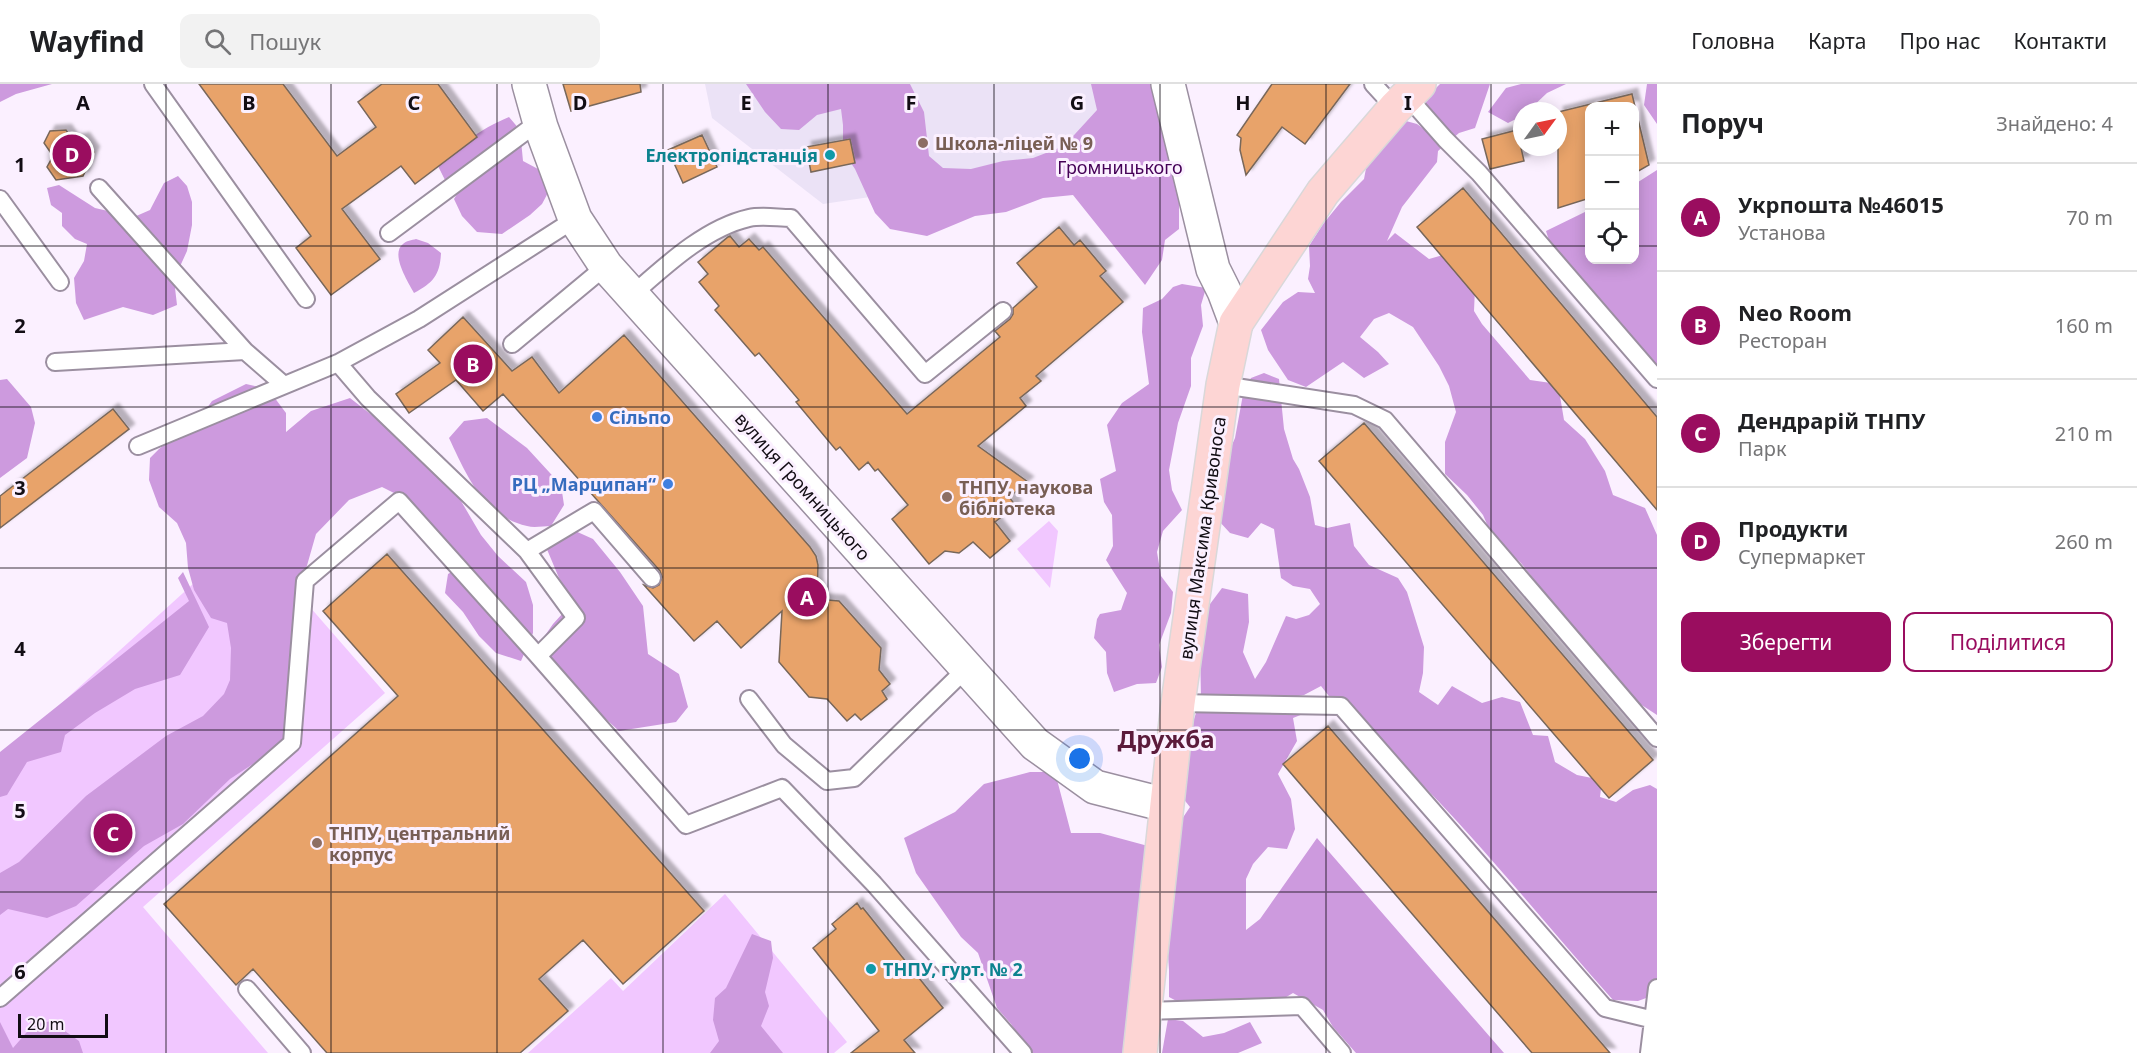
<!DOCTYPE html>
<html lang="uk">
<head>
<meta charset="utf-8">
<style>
  :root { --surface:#fff; --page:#f2f2f2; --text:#202124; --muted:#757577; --line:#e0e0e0; --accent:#9a0d5f }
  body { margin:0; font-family:"Noto Sans",sans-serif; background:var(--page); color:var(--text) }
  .controls { position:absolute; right:18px; top:18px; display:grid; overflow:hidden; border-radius:12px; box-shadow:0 3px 15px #0003 }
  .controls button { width:54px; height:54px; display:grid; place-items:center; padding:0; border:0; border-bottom:2px solid var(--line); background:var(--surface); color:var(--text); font:30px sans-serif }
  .compass { position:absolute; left:1513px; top:18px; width:54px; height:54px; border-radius:50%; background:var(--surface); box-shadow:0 3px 15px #0003; rotate:57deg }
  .scale { position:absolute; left:18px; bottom:15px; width:90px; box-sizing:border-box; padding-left:6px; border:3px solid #120d14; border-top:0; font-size:16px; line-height:21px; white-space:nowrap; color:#120d14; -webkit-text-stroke:4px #fbf0ff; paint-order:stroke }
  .you { position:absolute; left:1080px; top:675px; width:21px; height:21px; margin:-15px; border:4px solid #fff; border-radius:50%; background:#1a73e8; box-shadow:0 0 0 9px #1a73e833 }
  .badge { display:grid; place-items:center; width:39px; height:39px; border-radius:50%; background:var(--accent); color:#fff; font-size:20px; font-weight:700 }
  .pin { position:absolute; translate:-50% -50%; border:3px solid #fff; box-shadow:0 2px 6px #0006 }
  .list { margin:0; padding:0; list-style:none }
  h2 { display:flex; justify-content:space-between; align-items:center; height:78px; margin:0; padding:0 24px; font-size:26px }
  h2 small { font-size:20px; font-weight:400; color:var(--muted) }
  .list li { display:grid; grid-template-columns:39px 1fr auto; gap:18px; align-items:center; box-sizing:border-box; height:108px; padding:0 24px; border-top:2px solid var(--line) }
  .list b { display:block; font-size:22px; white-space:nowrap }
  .list p { margin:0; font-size:20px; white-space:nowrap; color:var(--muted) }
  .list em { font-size:20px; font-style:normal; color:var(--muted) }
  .actions { display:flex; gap:12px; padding:18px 24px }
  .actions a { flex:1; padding:14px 0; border:2px solid var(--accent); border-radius:12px; text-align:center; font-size:21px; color:var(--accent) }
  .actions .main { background:var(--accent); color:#fff }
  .icon { flex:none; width:33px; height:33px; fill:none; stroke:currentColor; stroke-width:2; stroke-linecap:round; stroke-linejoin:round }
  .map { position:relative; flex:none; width:1657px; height:969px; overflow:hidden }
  header { display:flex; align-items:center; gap:36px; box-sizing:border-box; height:84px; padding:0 30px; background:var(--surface); border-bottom:2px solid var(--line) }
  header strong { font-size:28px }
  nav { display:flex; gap:33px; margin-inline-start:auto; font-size:21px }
  .search { width:420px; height:54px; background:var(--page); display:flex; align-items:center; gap:15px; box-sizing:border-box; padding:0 21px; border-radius:12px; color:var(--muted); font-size:22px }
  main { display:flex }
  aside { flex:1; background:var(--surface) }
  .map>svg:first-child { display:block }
  .education { fill:#ebe2f6 }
  .green { fill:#f1c7ff }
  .forest { fill:#cd9ade }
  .building { fill:#e8a36b; stroke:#78675a; stroke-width:1.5; filter:url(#shadow) }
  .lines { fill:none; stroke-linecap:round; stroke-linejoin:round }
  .service-casing { stroke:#9b8fa0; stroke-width:20 }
  .minor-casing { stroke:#9b8fa0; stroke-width:36 }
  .primary-casing { stroke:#d9d8d9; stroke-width:36 }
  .service { stroke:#fff; stroke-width:16 }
  .minor { stroke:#fff; stroke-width:33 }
  .primary { stroke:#fdd5d4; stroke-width:33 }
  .grid { fill:none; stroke:#120d14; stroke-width:1.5; stroke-opacity:0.55 }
  .education-dot { fill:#8d6e63; stroke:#fbf0ff; stroke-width:2 }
  .culture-dot { fill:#0f9aa8; stroke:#fbf0ff; stroke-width:2 }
  .shop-dot { fill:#3f7fe0; stroke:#fbf0ff; stroke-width:2 }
  .labels { text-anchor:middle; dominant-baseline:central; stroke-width:6; stroke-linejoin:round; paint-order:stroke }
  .education-label { font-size:18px; font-weight:bold; fill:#785e54; stroke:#fbf0ff; text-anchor:start }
  .culture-label { font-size:18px; font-weight:bold; fill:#0d838f; stroke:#fbf0ff; text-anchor:end }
  .park-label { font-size:18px; fill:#450157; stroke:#fbf0ff }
  .shop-label { font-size:18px; font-weight:bold; fill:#366cbe; stroke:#fbf0ff; text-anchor:start }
  .street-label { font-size:18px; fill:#120d14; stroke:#fbf0ff }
  .district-label { font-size:24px; font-weight:bold; fill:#5b1b3b; stroke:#fbf0ff }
  .grid-label { font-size:20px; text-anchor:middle; font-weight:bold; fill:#120d14; stroke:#fbf0ff; stroke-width:6; stroke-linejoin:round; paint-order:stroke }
</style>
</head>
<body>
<header>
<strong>Wayfind</strong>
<div class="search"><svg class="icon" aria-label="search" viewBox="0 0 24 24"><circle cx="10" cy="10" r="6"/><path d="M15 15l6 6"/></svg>Пошук</div>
<nav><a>Головна</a><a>Карта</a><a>Про нас</a><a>Контакти</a></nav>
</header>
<main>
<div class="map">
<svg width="1657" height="969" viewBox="0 0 1657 969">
  <defs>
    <filter id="shadow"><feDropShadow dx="5.5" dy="-5.5" stdDeviation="1.5" flood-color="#0004"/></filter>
  </defs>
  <rect width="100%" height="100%" fill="#fbf0ff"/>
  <path class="education" d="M705,0H1143L1072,83L823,120L712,34Z"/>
  <path class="green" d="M1049,437L1058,447L1050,504L1017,465Z
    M247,451L385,609L143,823L268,969H0V675Z
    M725,810L847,958L834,969H528L611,894L623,907Z"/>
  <path class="forest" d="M0,0H52L16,10L0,18Z
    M746,0H910L924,28L929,72L943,84L971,85L1003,77L1033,74L1064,62L1097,26L1091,0H1157L1179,100V145L1165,156L1162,176L1145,201L1073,111L1043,114L1006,128L975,132L927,152L890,145L875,129L855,85L843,67V41L841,25L817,31L799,46L781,45L765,28Z
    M1440,0H1490L1475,44L1459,49L1438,67L1437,78L1402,123L1387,157L1395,149L1429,175L1450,169L1475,204L1474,227L1482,240L1530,296L1558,300L1564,336L1585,355L1605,387L1613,411L1645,424L1657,451V631L1634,616L1598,576L1521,479L1492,452L1483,431L1467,411L1445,390V358L1456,328L1449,302L1439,282L1413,243L1389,229L1374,235L1360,253L1378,268L1389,280L1364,294L1343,278L1306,303L1288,296L1268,266L1261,246L1283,218L1298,208L1315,209L1308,195L1310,182L1309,162L1323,140L1341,118L1364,95L1368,74L1388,50L1406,37L1417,40L1428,48L1426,32L1418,22Z
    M1521,0H1566L1547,9L1528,27H1522V32L1508,39L1488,28L1506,4Z
    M1647,0H1657V40L1644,21Z
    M509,33L520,46L523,77L538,85L550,105L542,120L530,131L502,150L477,148L462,132L454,115L460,105L445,96L438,82C462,60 478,46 509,33Z
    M1657,86V283L1615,256V232C1592,209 1554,179 1546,147L1589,126L1590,176H1634L1635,100Z
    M178,92L187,102L192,118V141L187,167L177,189L175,204L177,221L153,231L123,223L84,236L76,219L74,194L84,177L87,160L75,155L62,142V129L51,121L47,104L59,101L95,124L134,133L150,126L164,99Z
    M416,155L428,159L441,169C440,191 433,199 414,209C408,198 390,170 403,160C406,157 412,156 416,155Z
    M1182,200L1206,204L1201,221L1203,242L1191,274V302L1178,339L1169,386L1172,406L1182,426L1163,447L1157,468L1161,492L1173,508L1171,529L1159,561L1162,583L1156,599L1137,600L1114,608L1107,589L1106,568L1094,554L1097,535L1100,530L1121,526L1127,509L1106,476L1113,462L1112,431L1104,418L1100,395L1116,387L1107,341L1122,319L1149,300L1142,248L1143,224L1162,215L1173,203Z
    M1264,289L1279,295L1284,345L1293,375L1299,385L1310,413L1315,441L1327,444L1350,439L1354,462L1369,481L1398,494L1407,508L1424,563L1423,589L1419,608L1438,621L1452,602L1482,619L1502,613L1520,618L1533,651L1548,652L1555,678L1577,691L1602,696L1600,713L1616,718L1633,706L1650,701L1657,705V910L1638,917L1613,916C1545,840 1482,760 1410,688L1390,690L1321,602L1304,611L1281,615L1308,628L1293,634L1297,657L1278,690L1291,715L1295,745L1287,765L1268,763L1253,780L1246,795V846L1260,835L1317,754L1504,969H1356L1333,943L1323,926L1293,909L1278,918L1186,922L1169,913V886L1166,840L1182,735L1190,723L1182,713L1191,644L1201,614L1200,563L1203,539L1210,520L1222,504L1248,510L1249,538L1243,568L1255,595L1266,578L1286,532L1296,535L1309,531L1320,520L1310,505L1293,502L1281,494L1274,445L1261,439L1248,454L1230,449L1218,436L1228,370L1235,354L1244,305L1251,294Z
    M7,295L31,323L35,339L27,374L0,394V296Z
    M246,300L268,305L286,329V348L311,327L350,314L382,339L411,368L442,371L451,400L481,451L498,472L526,498L533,521V549L521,577L496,569L479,552L463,528L445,509L448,490L464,481L406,415L382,403L349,416L316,450L300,506L286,654L262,674L230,695L183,740L144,762L76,822L47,834L8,825L0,831V789L19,778L86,712L166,652L203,632L224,610L230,596L231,564L227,539L211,534L194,506L188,484L186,459L177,439L159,423L149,396L150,374L159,365L199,335L212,317Z
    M487,334L527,364L561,401L564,421L551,442C543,442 534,444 527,442C483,432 466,390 449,354L464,337Z
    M573,446L593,455L620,488L643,522L648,570L679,590L688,623L676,638L619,647L581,612L539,560L553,540L574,517L559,494L546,463Z
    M183,488L209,543L180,591L135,605L95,629L65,651L61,668L27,678L7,711L0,713V668L189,517L178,494Z
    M1030,688H1055L1071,749H1100L1148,762L1126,969H1031L1011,940L997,924L978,869L961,853L916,789L904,754L955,728L984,700Z
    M752,850L771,857L773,874L765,908L769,922L761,942L783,969H710L719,957L713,936L715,914L726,904Z
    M1168,935L1183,937L1203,953L1224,949L1250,938L1262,959L1238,969H1162Z
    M51,937L79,957L83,969H0V938L13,964L33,941Z"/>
  <path class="building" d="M199,0H283L337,72L376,43L358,18L382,0H438L477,53L415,100L401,82L342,125L380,175L331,211L296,164L311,152Z
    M563,0H640L641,8L571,27Z
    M1272,0H1350L1305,60L1282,43L1246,91L1240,66L1241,54L1237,51Z
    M1632,10L1649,81L1635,89V22H1590V114L1558,124V28Z
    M66,46L73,57L84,54L94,68L83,92L56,96L47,83L53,72L44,59L50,47Z
    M1517,46L1524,77L1490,85L1482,55Z
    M702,51L717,83L683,99L668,66Z
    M850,55L855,79L811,88L806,63Z
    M1463,104L1657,333V426L1417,143Z
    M1059,143L1074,161L1080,156L1106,187L1100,192L1123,218L1036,292L1041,297L1020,314L1026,322L978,362L1028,398L1009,413L1016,422L995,438L1010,457L990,474L973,458L959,469L945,467L929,480L892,435L908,421L878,385L875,387L868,378L859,386L840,363L836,366L796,318L799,316L759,269L755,272L715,226L719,222L699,198L708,190L698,178L728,153L730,152L739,163L749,155L759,166L763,163L907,330L1000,253L995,247L1010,235L1013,230V224L1037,203L1017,179Z
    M463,233L512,287L532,273L559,309L624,251L810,463L816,472L818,481L817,515L839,517L881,564L879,586L890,600L882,607L887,615L861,636L855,630L847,637L827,615L809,613L779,578L782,527L741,564L717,537L694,557L644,501L653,504L659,501L662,493L660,487L503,310L483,327L456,296L409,329L396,310L440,279L428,266Z
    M113,325L129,345L0,444V412Z
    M1364,339L1653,676L1609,714L1319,377Z
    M387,470L704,827L623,900L583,856L539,895L568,927L520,969H327L253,885L236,901L164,820L398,612L323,527Z
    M1328,642L1610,969H1532L1283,680Z
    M857,819L861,825L863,824L943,924L904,956L915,969H851L879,947L813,864L836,845L832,840Z"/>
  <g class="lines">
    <g class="service-casing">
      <path id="service" d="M153,0L306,215
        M1373,0L1395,24
        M1407,12L1445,55L1479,89L1657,295
        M99,104L245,267
        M0,115L60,198
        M389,149L529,45L541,43
        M632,211C665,182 705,144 749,134C762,131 778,134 791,134L925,290L1003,227
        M512,260L606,182
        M55,278L245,267L284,301
        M338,279L368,314L527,467L576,534L538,572
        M1223,301L1354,321L1385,336L1657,654
        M138,362L338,279L419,235L575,135
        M527,467L594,427L652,494
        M749,615L784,661L827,697L854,694L967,584
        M1178,619L1341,622L1605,924L1654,936
        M247,905L302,969
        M0,914L292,659L305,497L399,417L538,572L686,741L782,704L874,800L1023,969
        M1146,927L1302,922L1342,969
        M1649,969L1657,904"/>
    </g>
    <g class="minor-casing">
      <path id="minor" d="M529,0L541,43L575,135L606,182L1035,660L1095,703L1166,721
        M1168,0L1213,185L1224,207L1236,239"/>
    </g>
    <g class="primary-casing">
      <path id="primary" d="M1140,969L1178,619L1223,301L1236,239L1323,108L1395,24L1419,0"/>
    </g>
    <use href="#service" class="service"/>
    <use href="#minor" class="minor"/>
    <use href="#primary" class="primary"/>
  </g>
  <path class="grid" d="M166,0V969M331,0V969M497,0V969M663,0V969M828,0V969M994,0V969M1160,0V969M1326,0V969M1491,0V969M0,162H1590M1634,162H1657M0,323H1657M0,484H1657M0,646H1657M0,808H1657"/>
  <g class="education-dot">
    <circle cx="923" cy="59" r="6"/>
    <circle cx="947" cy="413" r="6"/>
    <circle cx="317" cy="759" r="6"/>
  </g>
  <g class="culture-dot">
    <circle cx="830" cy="71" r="6"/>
    <circle cx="871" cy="885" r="6"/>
  </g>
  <g class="shop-dot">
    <circle cx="597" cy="333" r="6"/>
    <circle cx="668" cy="400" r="6"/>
  </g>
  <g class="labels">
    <g class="education-label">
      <text x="935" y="59">Школа-ліцей № 9</text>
      <text x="959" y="403">ТНПУ, наукова<tspan x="959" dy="21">бібліотека</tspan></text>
      <text x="329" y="749">ТНПУ, центральний<tspan x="329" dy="21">корпус</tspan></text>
    </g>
    <g class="culture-label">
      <text x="818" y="71">Електропідстанція</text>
      <text x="883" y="885" text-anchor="start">ТНПУ, гурт. № 2</text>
    </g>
    <g class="park-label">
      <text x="1120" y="83">Громницького</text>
    </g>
    <g class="shop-label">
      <text x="609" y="333">Сільпо</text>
      <text x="656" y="400" text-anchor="end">РЦ „Марципан“</text>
    </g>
    <g class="street-label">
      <text transform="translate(803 402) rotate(48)">вулиця Громницького</text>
      <text transform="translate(1202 454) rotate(-82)">вулиця Максима Кривоноса</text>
    </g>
    <g class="district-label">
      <text x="1166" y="654">Дружба</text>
    </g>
  </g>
  <g class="grid-label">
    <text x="83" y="26">A</text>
    <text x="249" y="26">B</text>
    <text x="414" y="26">C</text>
    <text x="580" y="26">D</text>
    <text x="746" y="26">E</text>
    <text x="911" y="26">F</text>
    <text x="1077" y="26">G</text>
    <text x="1243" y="26">H</text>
    <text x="1408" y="26">I</text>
    <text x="20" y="88">1</text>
    <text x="20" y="249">2</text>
    <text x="20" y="411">3</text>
    <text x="20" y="572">4</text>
    <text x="20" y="734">5</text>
    <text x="20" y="895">6</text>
  </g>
</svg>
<div class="controls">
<button>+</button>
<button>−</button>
<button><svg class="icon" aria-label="locate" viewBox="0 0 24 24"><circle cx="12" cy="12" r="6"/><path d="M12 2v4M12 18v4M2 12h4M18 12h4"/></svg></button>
</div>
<svg class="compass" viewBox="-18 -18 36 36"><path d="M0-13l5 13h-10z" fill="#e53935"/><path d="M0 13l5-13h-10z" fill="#757577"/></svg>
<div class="scale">20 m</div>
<div class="you"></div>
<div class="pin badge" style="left:807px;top:513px">A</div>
<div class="pin badge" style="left:473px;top:280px">B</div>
<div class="pin badge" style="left:113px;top:749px">C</div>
<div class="pin badge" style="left:72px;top:70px">D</div>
</div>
<aside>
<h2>Поруч<small>Знайдено: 4</small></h2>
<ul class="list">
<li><span class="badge">A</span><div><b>Укрпошта №46015</b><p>Установа</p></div><em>70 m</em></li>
<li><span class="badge">B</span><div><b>Neo Room</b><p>Ресторан</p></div><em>160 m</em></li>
<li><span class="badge">C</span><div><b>Дендрарій ТНПУ</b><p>Парк</p></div><em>210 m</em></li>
<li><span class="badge">D</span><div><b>Продукти</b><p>Супермаркет</p></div><em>260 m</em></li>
</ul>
<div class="actions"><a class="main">Зберегти</a><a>Поділитися</a></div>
</aside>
</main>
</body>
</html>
